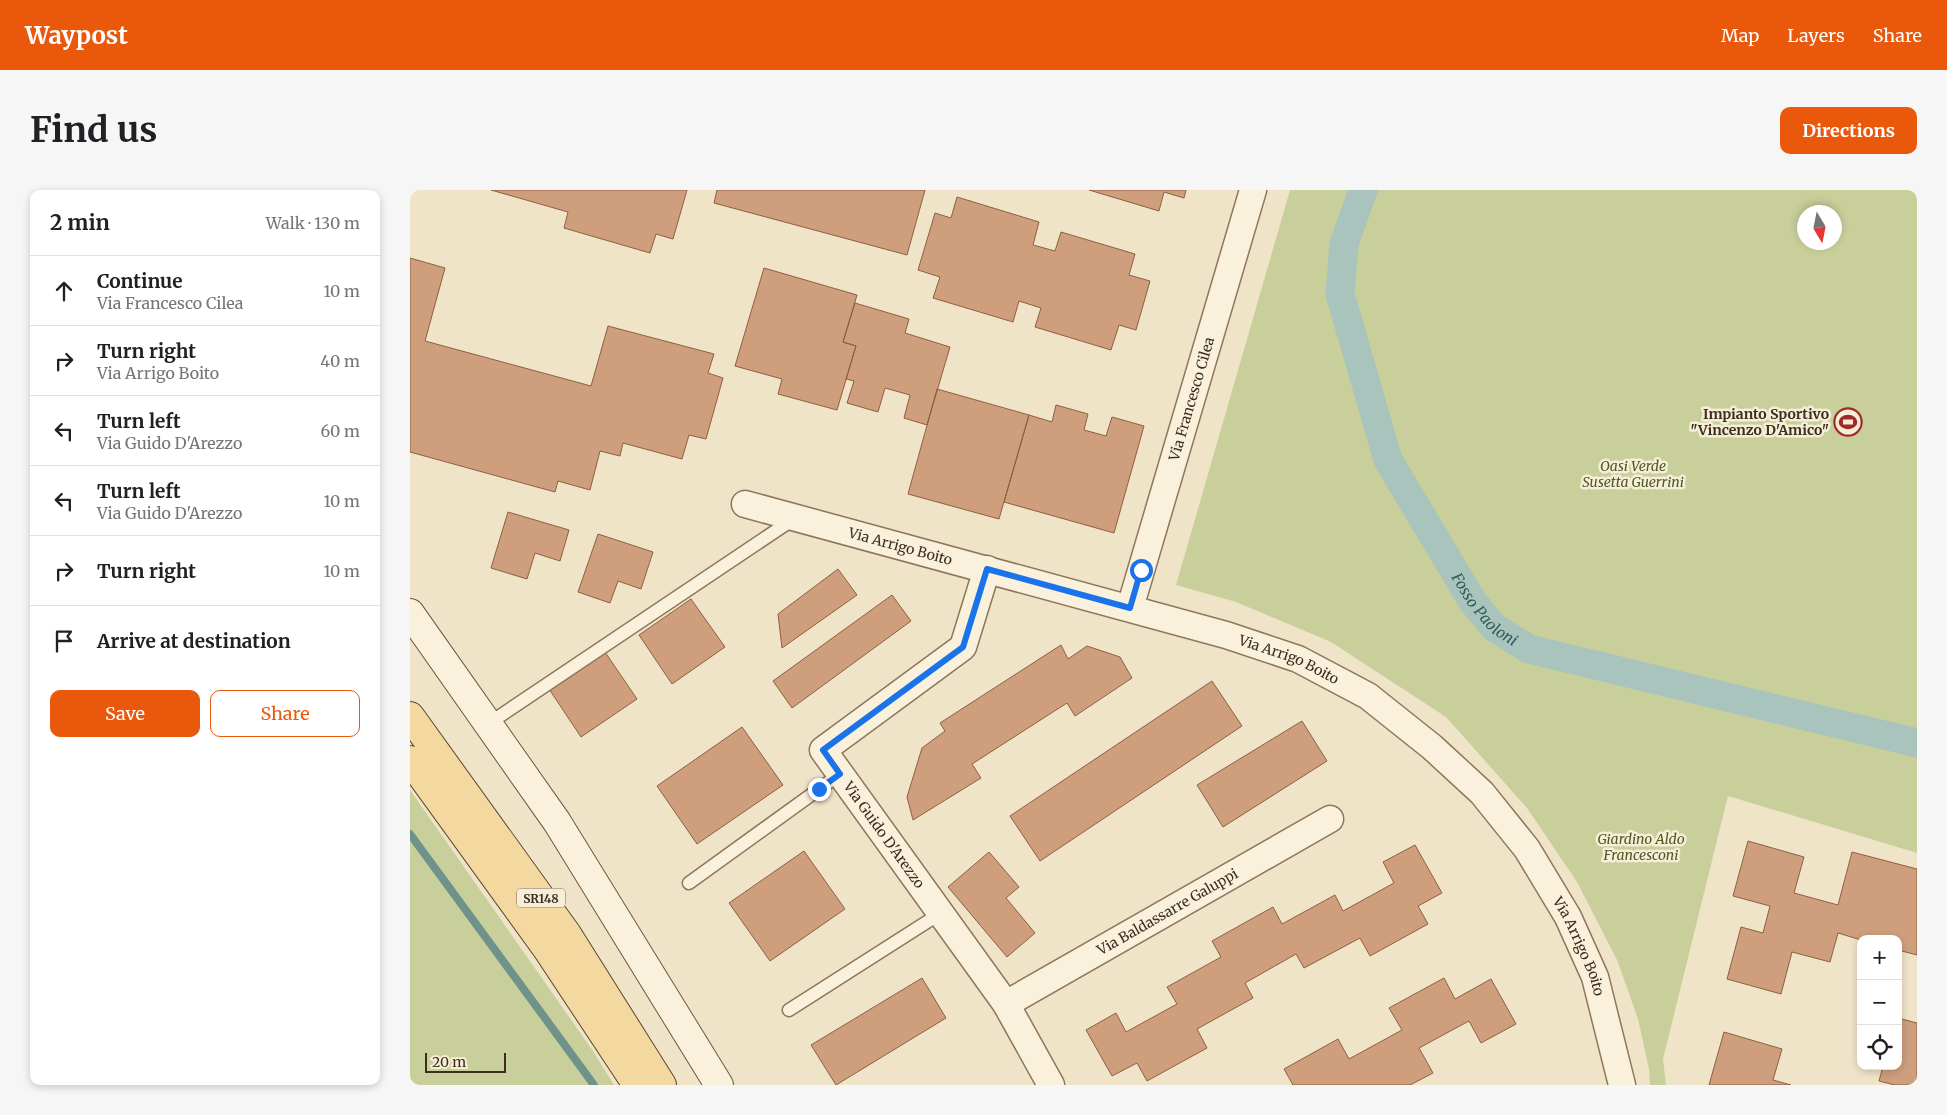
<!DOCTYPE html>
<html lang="en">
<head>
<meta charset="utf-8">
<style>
  :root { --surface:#fff; --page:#f6f6f6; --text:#202124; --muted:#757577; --line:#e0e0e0; --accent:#ea580c }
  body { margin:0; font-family:Merriweather,serif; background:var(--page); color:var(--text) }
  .controls { position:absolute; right:15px; bottom:15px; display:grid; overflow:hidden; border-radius:10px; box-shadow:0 2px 8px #0003 }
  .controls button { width:45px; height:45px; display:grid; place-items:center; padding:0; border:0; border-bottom:1px solid var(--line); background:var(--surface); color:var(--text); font:25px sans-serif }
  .compass { position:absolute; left:1387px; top:15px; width:45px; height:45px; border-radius:50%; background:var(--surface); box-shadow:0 2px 8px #0003; rotate:170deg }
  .scale { position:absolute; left:15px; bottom:12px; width:81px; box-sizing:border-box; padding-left:5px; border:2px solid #3d2e20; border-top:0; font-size:14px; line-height:18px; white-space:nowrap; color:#3d2e20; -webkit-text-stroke:4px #f7eed8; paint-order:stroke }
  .stop { position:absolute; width:15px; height:15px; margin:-11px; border:4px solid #1a73e8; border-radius:50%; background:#fff }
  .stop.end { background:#1a73e8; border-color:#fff; box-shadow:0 1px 5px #0008 }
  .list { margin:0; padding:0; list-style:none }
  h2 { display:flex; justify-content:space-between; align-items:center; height:65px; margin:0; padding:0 20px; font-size:21px }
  h2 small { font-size:16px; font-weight:400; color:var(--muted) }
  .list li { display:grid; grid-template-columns:32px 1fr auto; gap:15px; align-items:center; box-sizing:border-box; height:70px; padding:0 20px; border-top:1px solid var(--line) }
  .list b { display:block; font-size:19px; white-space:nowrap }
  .list p { margin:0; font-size:16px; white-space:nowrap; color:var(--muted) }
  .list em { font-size:16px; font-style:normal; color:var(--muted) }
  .actions { display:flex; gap:10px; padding:15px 20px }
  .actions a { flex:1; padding:11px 0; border:1px solid var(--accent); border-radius:10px; text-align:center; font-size:18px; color:var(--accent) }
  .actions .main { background:var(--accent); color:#fff }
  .icon { flex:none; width:28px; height:28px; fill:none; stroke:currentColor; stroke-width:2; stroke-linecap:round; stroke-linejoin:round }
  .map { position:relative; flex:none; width:1507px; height:895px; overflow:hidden; border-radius:10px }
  header { display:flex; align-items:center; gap:30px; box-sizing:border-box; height:70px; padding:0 25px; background:var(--accent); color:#fff }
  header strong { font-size:24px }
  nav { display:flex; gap:28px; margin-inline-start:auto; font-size:18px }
  .intro { display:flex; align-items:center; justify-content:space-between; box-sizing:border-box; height:120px; padding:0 30px }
  h1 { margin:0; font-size:35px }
  .button { padding:12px 22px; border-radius:10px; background:var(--accent); color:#fff; font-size:18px; font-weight:700 }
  main { display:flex; gap:30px; padding:0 30px }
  aside { flex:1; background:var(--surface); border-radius:10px; box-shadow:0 2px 8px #0003 }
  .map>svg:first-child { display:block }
  .green { fill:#c9cf9b; fill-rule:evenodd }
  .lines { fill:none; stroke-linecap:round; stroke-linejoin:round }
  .stream { stroke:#6f938a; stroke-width:8 }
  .canal { stroke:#a9c4bc; stroke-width:29 }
  .building { fill:#cf9f7d; stroke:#8d5f41 }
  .lane-casing { stroke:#8d765c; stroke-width:15 }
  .street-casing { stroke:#8d765c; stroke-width:29 }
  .secondary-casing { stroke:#6f573f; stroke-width:30 }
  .primary-casing { stroke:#5b4430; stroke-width:30 }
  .lane { stroke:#faf1dc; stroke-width:12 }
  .street { stroke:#faf1dc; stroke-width:26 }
  .secondary { stroke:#faf1dc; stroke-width:28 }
  .primary { stroke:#f3d9a0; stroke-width:28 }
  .route { stroke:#1a73e8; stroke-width:6 }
  .labels { text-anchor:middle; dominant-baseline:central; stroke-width:5; stroke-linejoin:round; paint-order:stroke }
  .shield { fill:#f7eed8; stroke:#756857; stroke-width:1 }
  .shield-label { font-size:12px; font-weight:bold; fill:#3d2e20 }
  .street-label { font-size:14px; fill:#3d2e20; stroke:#f7eed8 }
  .poi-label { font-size:14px; font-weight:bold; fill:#3d2e20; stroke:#f7eed8; text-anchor:end }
  .park-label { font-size:14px; font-style:italic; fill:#4d5a26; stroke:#f7eed8 }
  .water-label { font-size:15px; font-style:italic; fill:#2f5d5a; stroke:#f7eed8 }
</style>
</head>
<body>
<header>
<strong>Waypost</strong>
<nav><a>Map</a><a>Layers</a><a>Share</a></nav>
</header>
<div class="intro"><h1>Find us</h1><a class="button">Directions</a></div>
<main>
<aside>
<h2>2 min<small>Walk · 130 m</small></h2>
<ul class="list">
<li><svg class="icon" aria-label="ahead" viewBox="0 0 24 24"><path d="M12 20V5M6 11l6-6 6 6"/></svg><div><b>Continue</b><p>Via Francesco Cilea</p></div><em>10 m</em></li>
<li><svg class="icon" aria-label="right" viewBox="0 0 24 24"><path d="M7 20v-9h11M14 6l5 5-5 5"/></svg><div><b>Turn right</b><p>Via Arrigo Boito</p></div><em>40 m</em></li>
<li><svg class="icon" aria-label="left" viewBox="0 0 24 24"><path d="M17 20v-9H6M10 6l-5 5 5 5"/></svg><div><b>Turn left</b><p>Via Guido D'Arezzo</p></div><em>60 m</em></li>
<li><svg class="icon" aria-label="left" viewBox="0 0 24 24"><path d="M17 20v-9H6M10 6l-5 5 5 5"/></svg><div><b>Turn left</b><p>Via Guido D'Arezzo</p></div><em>10 m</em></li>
<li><svg class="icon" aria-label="right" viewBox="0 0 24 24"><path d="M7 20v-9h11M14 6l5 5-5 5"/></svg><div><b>Turn right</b></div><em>10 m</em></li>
<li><svg class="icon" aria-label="arrive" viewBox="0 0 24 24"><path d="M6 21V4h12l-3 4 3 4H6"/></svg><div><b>Arrive at destination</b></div></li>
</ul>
<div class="actions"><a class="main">Save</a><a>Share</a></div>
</aside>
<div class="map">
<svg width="1507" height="895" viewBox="0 0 1507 895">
  <rect width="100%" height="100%" fill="#f0e4c8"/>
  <path class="green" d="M880,0H1507V663L1318,606L1253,869L1256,895H1240L1239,879L1228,829L1207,770L1167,692L1117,618L1036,527L921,452L826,412L766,395ZM1394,22H1424V52H1394Z
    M0,600L183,861L204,895H0Z"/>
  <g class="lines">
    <path class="stream" d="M0,644L184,895"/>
    <path class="canal" id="s1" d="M953,0L934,54L930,104L978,270L1063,412L1085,438L1119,459L1507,553"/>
  </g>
  <path class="building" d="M81,0H277L263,49L246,44L240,63L154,38L158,22Z
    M307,0H515L497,65L304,13Z
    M679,0H776L774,8L754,2L749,21Z
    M547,7L629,32L623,55L645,61L651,42L725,64L719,85L740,91L726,140L709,135L701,160L625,137L631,118L609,111L603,132L523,108L530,87L508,80L525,23L541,28Z
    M0,68L35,78L15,151L181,196L198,136L304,164L298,183L313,188L296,249L279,245L272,269L213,253L210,266L190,261L180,300L148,291L145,302L0,262Z
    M354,78L447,105L433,152L446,156L427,220L368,204L372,189L325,176Z
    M445,113L499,129L495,143L540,157L517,235L494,228L500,205L475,198L468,222L437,213L444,191L436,189L446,156L433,152Z
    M527,199L619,225L589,329L498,304Z
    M646,215L678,224L674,240L696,246L702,227L734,236L704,343L594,312L619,225L642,232Z
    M98,322L159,340L150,371L125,363L117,389L81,378Z
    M188,344L243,362L231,399L208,391L200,413L168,402Z
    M428,379L447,405L372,458L368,424Z
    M482,405L501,431L382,518L363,491Z
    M281,409L315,457L262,494L229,445Z
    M651,455L658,469L677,456L710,467L722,488L665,526L657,513L562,574L571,588L503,630L497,607L512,558L535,541L530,533Z
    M195,462L227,509L171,547L139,499Z
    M802,491L832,536L630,671L600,626Z
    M892,531L917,571L813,637L787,595Z
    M332,537L373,595L287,654L247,596Z
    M1338,651L1394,667L1384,703L1428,715L1442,662L1507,679V765L1488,760V749L1451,750L1428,743L1420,772L1382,762L1371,804L1317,789L1331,737L1353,743L1360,716L1323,706Z
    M1005,655L1032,703L1008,716L1018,734L960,766L950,748L894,778L886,764L835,793L843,808L787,839L797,858L737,891L727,873L702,886L676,840L706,823L716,842L767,814L757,797L811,767L802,751L863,717L872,734L925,705L933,721L984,693L973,672Z
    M394,661L435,719L360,771L319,713Z
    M579,662L609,697L596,708L625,743L597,767L538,697Z
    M512,788L536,828L426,895L401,855Z
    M1034,788L1045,809L1081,789L1106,834L1071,853L1059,831L1009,858L1023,883L1000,895H883L874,879L928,849L939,869L992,840L979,818Z
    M1488,828L1507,833V895H1485L1469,891L1473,876H1488Z
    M1314,842L1372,859L1363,890L1381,895H1299Z"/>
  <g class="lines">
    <g class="lane-casing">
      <path id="lane" d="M78,534L385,328
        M279,693L430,584
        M379,820L531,723"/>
    </g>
    <g class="street-casing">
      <g id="street">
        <path id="s2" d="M335,314L816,445L888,469L958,506L1022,557L1072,603L1117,659L1158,727L1185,787L1212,895"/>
        <path id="s3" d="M577,379L553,457L413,560L596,814L641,895"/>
        <path id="s4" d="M720,418L843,0"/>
        <path id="s5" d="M596,814L920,629"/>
      </g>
    </g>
    <g class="secondary-casing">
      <path id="secondary" d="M0,423L147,632L309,895"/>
    </g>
    <g class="primary-casing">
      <path id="primary" d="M0,526L157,744L252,895
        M0,570L137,759L227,895"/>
    </g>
    <use href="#lane" class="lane"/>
    <use href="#street" class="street"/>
    <use href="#secondary" class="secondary"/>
    <use href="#primary" class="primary"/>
  </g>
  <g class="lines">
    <path class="route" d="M409,599L430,584L413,560L553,457L577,379L720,418L731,380"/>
  </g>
  <defs>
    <g id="stadium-ring" transform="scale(1.4375)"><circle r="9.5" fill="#f7eed8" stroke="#9e2a2b" stroke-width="1.5"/><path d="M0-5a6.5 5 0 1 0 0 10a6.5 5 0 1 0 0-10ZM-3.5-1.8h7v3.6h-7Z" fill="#9e2a2b"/></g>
  </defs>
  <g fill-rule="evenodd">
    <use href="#stadium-ring" x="1438" y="232"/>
  </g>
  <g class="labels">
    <rect class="shield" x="107" y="698.5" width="48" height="19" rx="4"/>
    <g class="shield-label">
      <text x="131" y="708">SR148</text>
    </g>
    <g class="street-label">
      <text stroke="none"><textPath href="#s4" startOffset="218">Via Francesco Cilea</textPath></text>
      <text stroke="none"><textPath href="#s2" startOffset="161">Via Arrigo Boito</textPath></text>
      <text stroke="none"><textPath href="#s2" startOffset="566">Via Arrigo Boito</textPath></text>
      <text stroke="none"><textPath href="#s3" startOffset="360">Via Guido D'Arezzo</textPath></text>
      <text stroke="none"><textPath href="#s5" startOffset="186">Via Baldassarre Galuppi</textPath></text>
      <text stroke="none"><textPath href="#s2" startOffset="986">Via Arrigo Boito</textPath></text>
    </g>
    <g class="poi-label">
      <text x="1419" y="224">Impianto Sportivo<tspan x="1419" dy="16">"Vincenzo D'Amico"</tspan></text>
    </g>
    <g class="park-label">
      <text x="1223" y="276">Oasi Verde<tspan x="1223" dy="16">Susetta Guerrini</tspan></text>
      <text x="1231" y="649">Giardino Aldo<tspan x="1231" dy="16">Francesconi</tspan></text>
    </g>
    <g class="water-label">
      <text stroke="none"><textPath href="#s1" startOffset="459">Fosso Paoloni</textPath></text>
    </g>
  </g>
</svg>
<div class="controls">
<button>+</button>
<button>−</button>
<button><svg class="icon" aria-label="locate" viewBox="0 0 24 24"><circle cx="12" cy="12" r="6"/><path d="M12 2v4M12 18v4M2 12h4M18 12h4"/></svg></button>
</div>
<svg class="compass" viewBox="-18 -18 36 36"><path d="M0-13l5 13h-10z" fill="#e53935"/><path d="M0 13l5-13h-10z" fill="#757577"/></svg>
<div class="scale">20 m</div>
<div class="stop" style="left:731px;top:380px"></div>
<div class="stop end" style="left:409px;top:599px"></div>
</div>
</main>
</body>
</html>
